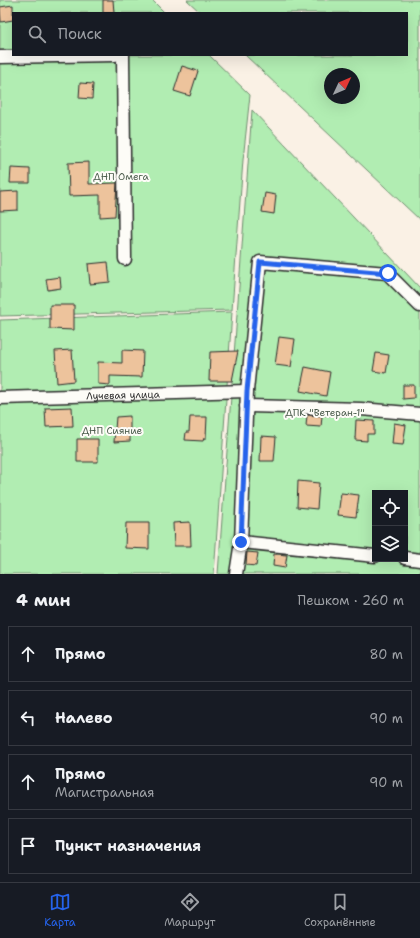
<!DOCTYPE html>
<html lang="ru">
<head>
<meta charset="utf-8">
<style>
  :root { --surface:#171b24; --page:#20242c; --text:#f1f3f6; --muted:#9ea1a6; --line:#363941; --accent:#2563eb }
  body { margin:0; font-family:"Shantell Sans",sans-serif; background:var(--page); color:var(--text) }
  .controls { position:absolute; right:12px; bottom:12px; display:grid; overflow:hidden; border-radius:0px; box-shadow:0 4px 16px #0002 }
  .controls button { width:36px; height:36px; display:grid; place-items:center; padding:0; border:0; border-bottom:1px solid var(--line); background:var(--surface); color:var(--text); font:20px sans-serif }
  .compass { position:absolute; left:324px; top:68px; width:36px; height:36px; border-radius:50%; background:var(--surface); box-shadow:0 4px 16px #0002; rotate:46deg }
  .stop { position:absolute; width:12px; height:12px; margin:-9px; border:3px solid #2563eb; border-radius:50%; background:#fff }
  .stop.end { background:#2563eb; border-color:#fff; box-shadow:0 1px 4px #0008 }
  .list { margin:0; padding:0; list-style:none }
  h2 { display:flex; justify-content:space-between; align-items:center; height:52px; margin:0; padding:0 16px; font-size:17px }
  h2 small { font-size:13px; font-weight:400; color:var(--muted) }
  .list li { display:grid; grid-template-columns:26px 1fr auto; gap:12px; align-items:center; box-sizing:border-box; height:56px; margin:0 8px 8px; padding:0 8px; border:1px solid var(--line); border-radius:0px }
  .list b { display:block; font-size:15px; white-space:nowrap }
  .list p { margin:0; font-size:13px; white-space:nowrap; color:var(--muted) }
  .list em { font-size:13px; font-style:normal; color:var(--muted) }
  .icon { flex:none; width:22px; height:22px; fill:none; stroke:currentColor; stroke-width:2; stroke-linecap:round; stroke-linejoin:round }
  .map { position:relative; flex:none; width:420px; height:574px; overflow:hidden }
  .search { position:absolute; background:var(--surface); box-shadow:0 4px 16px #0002; left:12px; right:12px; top:12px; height:44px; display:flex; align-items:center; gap:10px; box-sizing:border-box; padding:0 14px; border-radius:0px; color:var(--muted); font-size:15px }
  .sheet { height:308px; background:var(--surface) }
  nav { display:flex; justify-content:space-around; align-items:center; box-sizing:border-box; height:56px; border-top:1px solid var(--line); background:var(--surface); font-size:11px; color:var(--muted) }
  nav a { display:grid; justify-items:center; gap:2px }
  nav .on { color:var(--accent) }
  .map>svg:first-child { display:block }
  .green { fill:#b1edb2; stroke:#6e8c6e; fill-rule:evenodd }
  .building { fill:#edc39c; stroke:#2b2b2b }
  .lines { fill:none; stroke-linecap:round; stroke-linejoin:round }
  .minor-casing { stroke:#2b2b2b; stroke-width:15 }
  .minor { stroke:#fdfcf7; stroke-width:12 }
  .route { stroke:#2563eb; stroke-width:5 }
  .labels { text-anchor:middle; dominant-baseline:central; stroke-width:4; stroke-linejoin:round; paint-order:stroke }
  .park-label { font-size:10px; fill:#4c5c4d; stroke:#fdfcf7 }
  .street-label { font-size:10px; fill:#2b2b2b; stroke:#fdfcf7 }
</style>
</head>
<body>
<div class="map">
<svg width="420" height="574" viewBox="0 0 420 574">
  <rect width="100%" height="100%" fill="#faf1e5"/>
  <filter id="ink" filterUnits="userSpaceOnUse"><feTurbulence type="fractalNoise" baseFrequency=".025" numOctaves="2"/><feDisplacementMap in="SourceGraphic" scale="8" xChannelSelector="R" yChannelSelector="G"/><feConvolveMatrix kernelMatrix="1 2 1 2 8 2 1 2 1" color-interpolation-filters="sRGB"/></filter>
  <g filter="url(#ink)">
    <path class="green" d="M0,0H152L165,13H13V55H209L250,95L243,160L232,310L0,316Z
      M187,0H420V220L245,55H407V13H201ZM330,74H354V98H330Z
      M252,110L420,288V574H218ZM375,493H405V559H375Z
      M232,312L214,574H0V320Z"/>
    <path class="building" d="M103,0H113L114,13H103Z
      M13,5V20L1,22L0,7Z
      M182,66L198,71L190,96L174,91Z
      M80,83L93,84L92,99L79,98Z
      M89,162V184L117,183L115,216L100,217V195L69,196L68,163Z
      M11,168L30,169V183H10Z
      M18,191V210L0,211V192Z
      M265,193L276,195L274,214L262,212Z
      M108,262L110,282L90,284L88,264Z
      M60,277L61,288L48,290L46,279Z
      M50,305H74V330L50,329Z
      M279,337L295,339L291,367L275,365Z
      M72,350L74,381L57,383L55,351Z
      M122,350L143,351L142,377L110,376V385L98,384V362L122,363Z
      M238,351L232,381H209L210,352Z
      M376,353L389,355L386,373L373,371Z
      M305,367L330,372L326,396L300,391Z
      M403,385H414V398L403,399Z
      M72,407L73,426L46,427L45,408Z
      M307,415L322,416L321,427L306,426Z
      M130,416V441L114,442L116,417Z
      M190,417H207L206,438H204L203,441L185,440L186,432H189Z
      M356,420L374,421V434H367V441L355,440Z
      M394,423L406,425L403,445L392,444Z
      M261,436L276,437L274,461H260Z
      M77,439H98V462H77Z
      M298,481L319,483L317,509L297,507Z
      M341,493L359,495L356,517L338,515Z
      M190,522L191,546H174L173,523Z
      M126,523H149V549L125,548Z
      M247,552L258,553L256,566L246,565Z
      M274,554L287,555L285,568L273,566Z"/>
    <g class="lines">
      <g class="minor-casing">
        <g id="minor">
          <path d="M123,55L125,259"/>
          <path d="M0,57L115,55"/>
          <path id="s1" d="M0,398L247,391"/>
          <path d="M246,406L361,409L420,414"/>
          <path d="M241,542L375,556"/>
          <path d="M405,558L420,560"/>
          <path d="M236,574L241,542L247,391L260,262L387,273L420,306"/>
        </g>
      </g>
      <use href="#minor" class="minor"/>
    </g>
  </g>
  <g class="lines" filter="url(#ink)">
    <path class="route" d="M241,542L247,391L260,262L388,273"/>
  </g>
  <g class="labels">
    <g class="park-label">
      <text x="121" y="176">ДНП Омега</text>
      <text x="325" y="412">ДПК "Ветеран-1"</text>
      <text x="112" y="430">ДНП Сияние</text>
    </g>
    <g class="street-label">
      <text stroke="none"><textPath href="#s1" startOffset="123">Лучевая улица</textPath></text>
    </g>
  </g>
</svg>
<div class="controls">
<button><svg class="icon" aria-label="locate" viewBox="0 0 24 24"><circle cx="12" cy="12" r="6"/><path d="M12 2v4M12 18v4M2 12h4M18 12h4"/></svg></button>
<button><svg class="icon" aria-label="layers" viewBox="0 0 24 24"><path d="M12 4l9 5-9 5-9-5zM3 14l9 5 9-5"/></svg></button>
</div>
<svg class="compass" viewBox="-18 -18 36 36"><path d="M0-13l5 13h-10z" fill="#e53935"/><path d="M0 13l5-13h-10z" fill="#9ea1a6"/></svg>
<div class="stop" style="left:388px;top:273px"></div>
<div class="stop end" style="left:241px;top:542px"></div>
<div class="search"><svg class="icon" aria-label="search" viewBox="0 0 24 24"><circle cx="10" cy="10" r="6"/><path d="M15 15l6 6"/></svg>Поиск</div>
</div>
<section class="sheet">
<h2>4 мин<small>Пешком · 260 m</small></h2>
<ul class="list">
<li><svg class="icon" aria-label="ahead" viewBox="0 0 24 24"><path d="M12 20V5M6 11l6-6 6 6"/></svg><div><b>Прямо</b></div><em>80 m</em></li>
<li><svg class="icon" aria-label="left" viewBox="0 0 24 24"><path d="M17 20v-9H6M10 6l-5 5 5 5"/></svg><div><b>Налево</b></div><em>90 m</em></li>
<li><svg class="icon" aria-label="ahead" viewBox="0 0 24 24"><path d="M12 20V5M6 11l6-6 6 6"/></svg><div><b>Прямо</b><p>Магистральная</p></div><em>90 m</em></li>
<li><svg class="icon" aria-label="arrive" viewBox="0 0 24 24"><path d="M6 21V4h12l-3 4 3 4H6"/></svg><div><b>Пункт назначения</b></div></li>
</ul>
</section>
<nav>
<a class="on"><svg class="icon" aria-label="map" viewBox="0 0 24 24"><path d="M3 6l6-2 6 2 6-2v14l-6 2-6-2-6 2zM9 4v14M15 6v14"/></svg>Карта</a>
<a><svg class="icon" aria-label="directions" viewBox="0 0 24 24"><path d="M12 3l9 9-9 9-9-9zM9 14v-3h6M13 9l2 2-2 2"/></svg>Маршрут</a>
<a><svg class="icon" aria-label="saved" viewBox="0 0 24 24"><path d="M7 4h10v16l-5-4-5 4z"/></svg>Сохранённые</a>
</nav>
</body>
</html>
